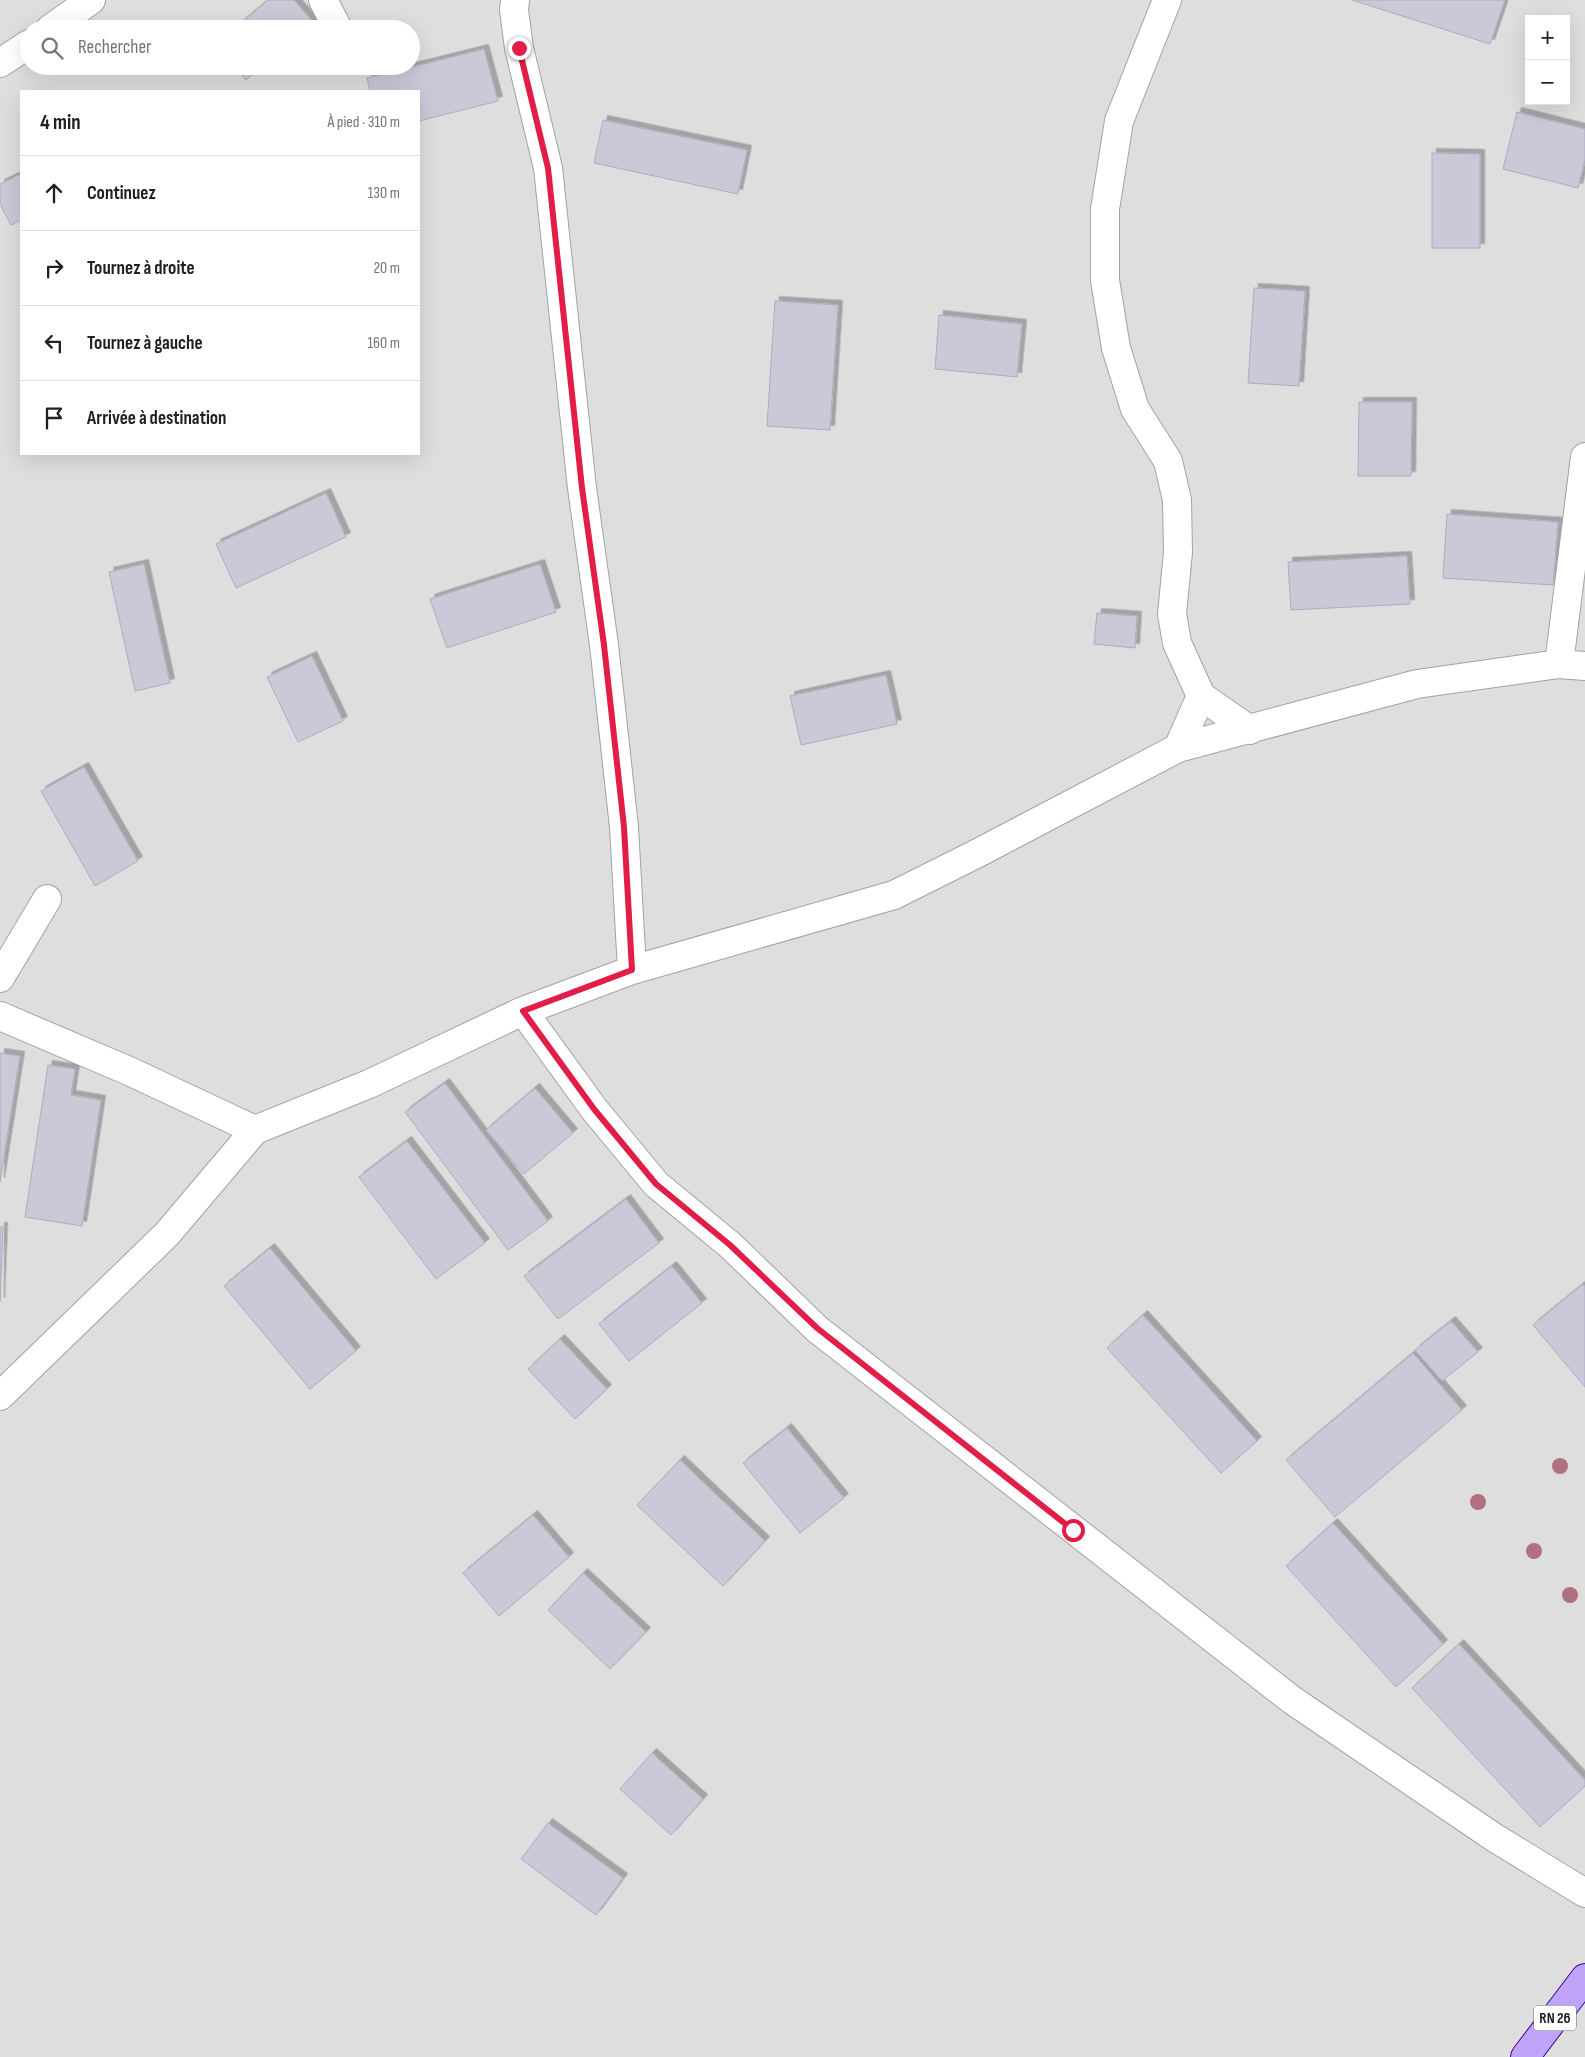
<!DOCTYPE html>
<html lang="fr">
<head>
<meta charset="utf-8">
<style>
  :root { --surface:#fff; --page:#f6f6f6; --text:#202124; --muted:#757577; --line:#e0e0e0 }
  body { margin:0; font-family:"Sofia Sans Condensed",sans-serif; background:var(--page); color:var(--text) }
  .controls { position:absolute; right:15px; top:15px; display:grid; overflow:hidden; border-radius:0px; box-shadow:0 5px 20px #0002 }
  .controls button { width:45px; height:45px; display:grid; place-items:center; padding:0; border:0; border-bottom:1px solid var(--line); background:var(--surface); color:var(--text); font:25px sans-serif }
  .stop { position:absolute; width:15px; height:15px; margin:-11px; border:4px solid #e11d48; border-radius:50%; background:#fff }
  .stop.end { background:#e11d48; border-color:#fff; box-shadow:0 1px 5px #0008 }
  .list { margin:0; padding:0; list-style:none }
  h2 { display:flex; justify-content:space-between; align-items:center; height:65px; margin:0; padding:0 20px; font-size:21px }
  h2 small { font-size:16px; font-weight:400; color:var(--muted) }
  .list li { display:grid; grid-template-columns:32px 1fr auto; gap:15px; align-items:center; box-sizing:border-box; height:75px; padding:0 20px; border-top:1px solid var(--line) }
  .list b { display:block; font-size:19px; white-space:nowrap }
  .list em { font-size:16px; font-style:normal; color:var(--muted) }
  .icon { flex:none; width:28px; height:28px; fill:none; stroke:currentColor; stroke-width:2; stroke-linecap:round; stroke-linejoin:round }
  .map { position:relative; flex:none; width:1585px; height:2057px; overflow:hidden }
  .search { position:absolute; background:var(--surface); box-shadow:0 5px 20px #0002; left:20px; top:20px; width:400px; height:55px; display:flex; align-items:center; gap:12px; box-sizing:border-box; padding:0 18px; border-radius:28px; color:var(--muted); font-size:19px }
  .panel { position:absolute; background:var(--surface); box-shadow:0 5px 20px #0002; left:20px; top:90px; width:400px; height:365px; border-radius:0px }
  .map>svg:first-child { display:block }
  .residential { fill:#dededf; fill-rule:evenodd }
  .building { fill:#cbc8d8; stroke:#afaac3; filter:url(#shadow) }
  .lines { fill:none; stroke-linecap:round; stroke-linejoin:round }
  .minor-casing { stroke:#a2a2a2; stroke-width:30 }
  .major-casing { stroke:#41039c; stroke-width:30 }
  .minor { stroke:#fff; stroke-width:28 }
  .major { stroke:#bfa4fa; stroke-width:28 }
  .tree { fill:#b1707f }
  .route { stroke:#e11d48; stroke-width:6 }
  .labels { text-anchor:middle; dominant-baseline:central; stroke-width:4; stroke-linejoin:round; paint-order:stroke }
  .shield { fill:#fff; stroke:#646464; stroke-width:1 }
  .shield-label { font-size:15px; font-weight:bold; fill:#212121 }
</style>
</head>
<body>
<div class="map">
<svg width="1585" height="2057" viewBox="0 0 1585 2057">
  <defs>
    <filter id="shadow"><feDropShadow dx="4.5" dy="-4.5" stdDeviation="0" flood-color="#0004"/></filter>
  </defs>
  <rect width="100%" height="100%" fill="#ece8f1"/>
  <path class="residential" d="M0,0H1585V2057H0ZM1529,19H1566V101H1529ZM29,29H411V66H29ZM21,91H419V454H21Z"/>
  <path class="building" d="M268,0H294L314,23L307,29H234Z
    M1352,0H1505L1490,44Z
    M484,49L498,101L419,121V91H370L367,78Z
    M234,66H262L246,80Z
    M1517,112L1585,129V160L1578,188L1503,169Z
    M603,120L747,150L738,194L594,163Z
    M1432,153L1480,154V248H1432Z
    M21,174V220L11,225L0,204V184Z
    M1254,288L1305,291L1299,386L1248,383Z
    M775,301L838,305L830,430L767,426Z
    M939,315L1022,324L1017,377L935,369Z
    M1359,402H1412L1411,476H1358Z
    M326,493L346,537L236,588L216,544Z
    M1447,514L1558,522L1553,585L1443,578Z
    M1407,556L1410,604L1291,610L1288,562Z
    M144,564L170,683L135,691L109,572Z
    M540,564L556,612L447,648L430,599Z
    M1097,613L1137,616L1135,648L1094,644Z
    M312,656L343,721L298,742L267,677Z
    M886,675L897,724L801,745L790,696Z
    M84,767L138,861L95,886L41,791Z
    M0,1053L20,1056L0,1182Z
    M48,1065L75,1069L71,1095L101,1100L82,1226L25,1217Z
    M445,1083L548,1221L508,1250L405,1112Z
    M535,1088L573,1133L524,1174L486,1130Z
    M407,1141L485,1243L436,1279L359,1177Z
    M626,1199L659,1243L558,1319L524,1276Z
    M0,1227H3L0,1302Z
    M270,1248L356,1351L310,1389L224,1286Z
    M672,1266L702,1303L629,1361L599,1324Z
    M1583,1284L1585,1287V1387L1533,1325Z
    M1143,1315L1257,1441L1221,1473L1107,1348Z
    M1451,1321L1478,1352L1442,1381L1415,1350Z
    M560,1339L607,1389L575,1419L528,1369Z
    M1413,1353L1462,1410L1335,1517L1286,1460Z
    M787,1428L844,1498L800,1533L743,1463Z
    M680,1460L765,1541L723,1586L637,1505Z
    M533,1515L569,1557L499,1616L463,1573Z
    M1333,1523L1443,1644L1396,1687L1286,1566Z
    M583,1573L646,1632L610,1669L548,1610Z
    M1459,1644L1585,1780V1786L1540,1827L1412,1688Z
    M652,1753L703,1799L671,1835L620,1789Z
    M548,1823L623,1878L596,1915L521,1859Z"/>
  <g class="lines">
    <g class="minor-casing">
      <path id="minor" d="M323,0L338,29
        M515,0L514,10L519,48L548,168L582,488L604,645L624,827L632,970
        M1167,0L1119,121L1105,209V280L1116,348L1135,409L1168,461L1177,500L1178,552L1172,614L1177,643L1201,696L1250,730
        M50,29L91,0
        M0,63L29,44
        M1559,664L1585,457
        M1178,748L1201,696
        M0,978L47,899
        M523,1011L594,1109L656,1184L730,1245L817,1329L1292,1700L1495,1838L1585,1893
        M0,1016L129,1071L255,1130
        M0,1396L167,1234L255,1130L369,1084L523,1011L632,970L894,895L978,853L1178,748L1417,684L1559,664L1585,666"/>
    </g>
    <g class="major-casing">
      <path id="major" d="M1525,2057L1585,1978"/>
    </g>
    <use href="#minor" class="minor"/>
    <use href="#major" class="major"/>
  </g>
  <g class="tree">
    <circle cx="1560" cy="1466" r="8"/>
    <circle cx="1478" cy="1502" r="8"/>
    <circle cx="1534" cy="1551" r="8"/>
    <circle cx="1570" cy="1595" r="8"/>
  </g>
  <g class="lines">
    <path class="route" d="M519,48L548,168L582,488L604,645L624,827L632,970L523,1011L594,1109L656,1184L730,1245L817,1328L1073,1530"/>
  </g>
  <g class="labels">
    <rect class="shield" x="1534" y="2005.5" width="42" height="25" rx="4"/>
    <g class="shield-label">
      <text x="1555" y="2018">RN 26</text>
    </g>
  </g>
</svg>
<div class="controls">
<button>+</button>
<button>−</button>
</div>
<div class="stop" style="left:1073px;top:1530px"></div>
<div class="stop end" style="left:519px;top:48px"></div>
<div class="search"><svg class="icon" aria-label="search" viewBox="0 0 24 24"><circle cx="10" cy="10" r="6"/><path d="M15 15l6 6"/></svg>Rechercher</div>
<section class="panel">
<h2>4 min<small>À pied · 310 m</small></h2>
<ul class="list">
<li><svg class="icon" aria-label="ahead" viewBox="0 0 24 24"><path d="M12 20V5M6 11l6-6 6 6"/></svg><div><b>Continuez</b></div><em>130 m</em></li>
<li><svg class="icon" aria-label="right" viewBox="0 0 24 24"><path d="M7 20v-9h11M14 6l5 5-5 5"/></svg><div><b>Tournez à droite</b></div><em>20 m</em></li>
<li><svg class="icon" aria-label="left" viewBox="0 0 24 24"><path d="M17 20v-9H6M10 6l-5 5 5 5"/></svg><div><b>Tournez à gauche</b></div><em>160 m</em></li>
<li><svg class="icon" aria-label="arrive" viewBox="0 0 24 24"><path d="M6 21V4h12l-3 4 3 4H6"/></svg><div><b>Arrivée à destination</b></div></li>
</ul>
</section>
</div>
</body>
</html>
